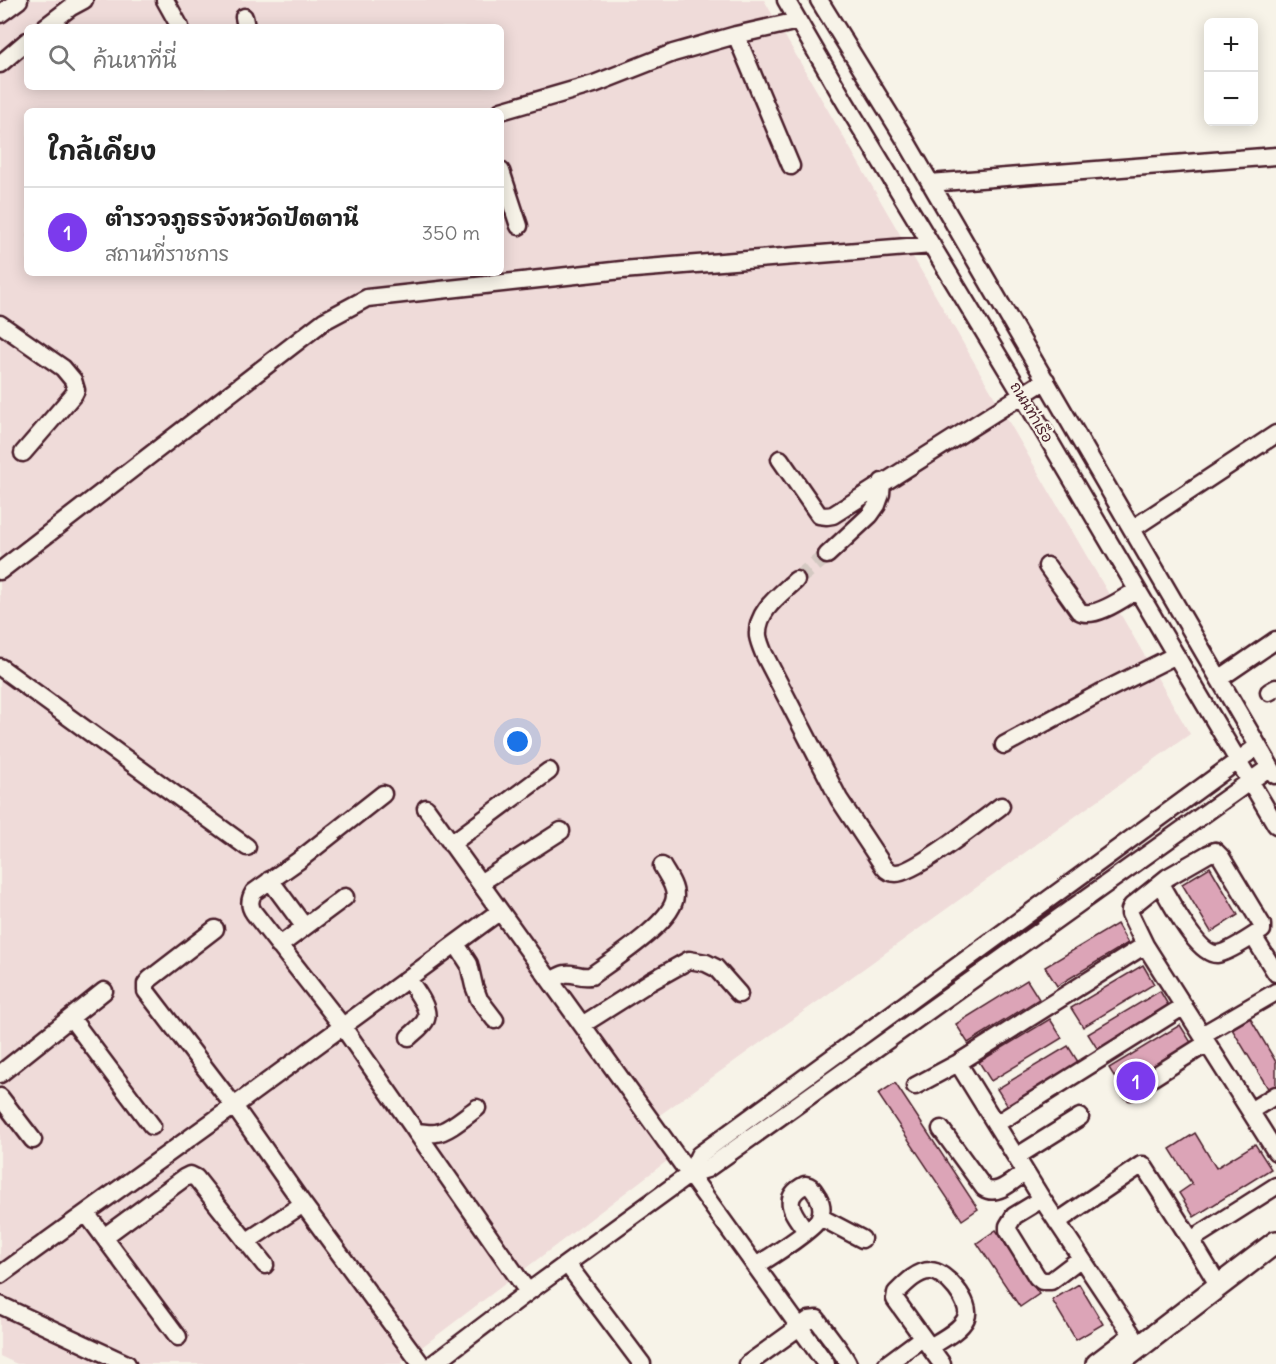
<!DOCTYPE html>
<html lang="th">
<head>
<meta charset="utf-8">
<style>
  :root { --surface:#fff; --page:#f6f6f6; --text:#222; --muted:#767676; --line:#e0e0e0; --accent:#7c3aed }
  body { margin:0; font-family:Delius,"Playpen Sans Thai",sans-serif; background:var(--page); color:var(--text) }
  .controls { position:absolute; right:18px; top:18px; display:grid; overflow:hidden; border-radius:9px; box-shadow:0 3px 15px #0003 }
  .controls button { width:54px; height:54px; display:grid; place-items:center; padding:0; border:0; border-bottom:2px solid var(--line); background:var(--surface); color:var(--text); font:30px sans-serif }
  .you { position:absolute; left:518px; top:742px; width:21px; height:21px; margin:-15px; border:4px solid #fff; border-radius:50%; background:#1a73e8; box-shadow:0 0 0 9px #1a73e833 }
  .badge { display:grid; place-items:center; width:39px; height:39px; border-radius:50%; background:var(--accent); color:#fff; font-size:20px; font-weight:700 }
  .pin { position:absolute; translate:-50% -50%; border:3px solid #fff; box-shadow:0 2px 6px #0006 }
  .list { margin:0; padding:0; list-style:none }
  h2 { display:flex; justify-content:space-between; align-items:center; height:78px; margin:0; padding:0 24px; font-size:26px }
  h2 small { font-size:20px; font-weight:400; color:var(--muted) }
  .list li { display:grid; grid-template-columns:39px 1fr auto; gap:18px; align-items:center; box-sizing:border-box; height:90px; padding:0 24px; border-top:2px solid var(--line) }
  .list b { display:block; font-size:22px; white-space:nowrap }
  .list p { margin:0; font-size:20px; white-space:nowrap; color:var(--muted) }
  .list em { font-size:20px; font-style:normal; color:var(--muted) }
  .icon { flex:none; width:33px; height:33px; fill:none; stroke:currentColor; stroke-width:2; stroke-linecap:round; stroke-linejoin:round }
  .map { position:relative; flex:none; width:1276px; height:1364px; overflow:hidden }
  .search { position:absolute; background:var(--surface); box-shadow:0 3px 15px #0003; left:24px; top:24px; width:480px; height:66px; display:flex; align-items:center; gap:15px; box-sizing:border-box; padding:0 21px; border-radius:9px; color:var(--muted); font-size:22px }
  .panel { position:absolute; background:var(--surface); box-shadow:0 3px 15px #0003; left:24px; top:108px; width:480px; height:168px; border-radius:9px }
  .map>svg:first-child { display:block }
  .built { fill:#efdbd9; fill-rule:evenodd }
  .building { fill:#dca4b7; stroke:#4a1f2b; stroke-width:1.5 }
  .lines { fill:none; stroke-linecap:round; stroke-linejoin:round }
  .minor-tunnel { stroke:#d4c9c2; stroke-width:16; stroke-dasharray:16 8; stroke-linecap:butt }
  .minor-casing { stroke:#4a1f2b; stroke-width:21 }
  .major-casing { stroke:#4a1f2b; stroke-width:26 }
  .minor { stroke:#f7f3e8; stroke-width:16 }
  .major { stroke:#f7f3e8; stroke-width:21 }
  .labels { text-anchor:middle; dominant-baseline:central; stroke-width:4.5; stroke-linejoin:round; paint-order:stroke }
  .street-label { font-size:15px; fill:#4a1f2b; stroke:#f7f3e8 }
</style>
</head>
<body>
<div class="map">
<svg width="1276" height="1364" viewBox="0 0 1276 1364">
  <rect width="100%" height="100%" fill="#f7f3e8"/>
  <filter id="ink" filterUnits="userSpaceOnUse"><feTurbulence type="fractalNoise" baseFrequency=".0167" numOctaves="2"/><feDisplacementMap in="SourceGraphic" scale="12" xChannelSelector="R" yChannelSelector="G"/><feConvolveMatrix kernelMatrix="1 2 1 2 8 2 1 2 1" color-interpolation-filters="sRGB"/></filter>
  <g filter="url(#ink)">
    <path class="built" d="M0,0H764L1190,734L643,1127L667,1161L402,1362L403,1364H17L0,1356ZM27,27H501V87H27ZM27,111H501V273H27Z"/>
    <path class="building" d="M1210,867L1238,915L1211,932L1182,884Z
      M1117,924L1128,943L1057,986L1045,967Z
      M1143,965L1154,984L1083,1027L1071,1008Z
      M1027,980L1039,999L968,1043L956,1024Z
      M1160,991L1171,1010L1100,1053L1088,1034Z
      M1250,1018L1276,1062V1086L1269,1090L1232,1029Z
      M1050,1019L1062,1038L991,1081L979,1062Z
      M1180,1025L1192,1044L1121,1087L1109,1068Z
      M1068,1046L1080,1065L1009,1108L997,1089Z
      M895,1083L978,1209L962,1220L878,1094Z
      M1195,1133L1216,1168L1255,1144L1271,1169L1194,1217L1179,1193L1192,1184L1170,1149Z
      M996,1230L1039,1294L1020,1307L977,1243Z
      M1079,1284L1103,1324L1076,1340L1052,1300Z"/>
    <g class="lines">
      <path class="minor-tunnel" d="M796,580L827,555"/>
      <g class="minor-casing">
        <path id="minor" d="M165,0L180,27
          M786,0L845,102L1027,403L1276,825
          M819,0L906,141L1275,775
          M0,14L19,0
          M244,17L246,27
          M45,27L71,7L84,0
          M0,64L27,41
          M501,111L594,84L673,53L736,35
          M791,166L736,35L798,21
          M501,171L519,226
          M930,183L1276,156
          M0,324L63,368L73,380L76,390L74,394L23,453
          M780,459L819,515L827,516L833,515L1046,380
          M1132,529L1276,434
          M827,555L870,515L877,505L881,494L882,482
          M1047,566L1079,611C1094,620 1124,598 1137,590
          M0,571L324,321L367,298L622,270L932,245
          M796,580C780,595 756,611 758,636C759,642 762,649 764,654L839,799L884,867C887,871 890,873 896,873C915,873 982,820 1001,806
          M0,667L247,847
          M1219,679L1276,640
          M1269,692L1276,688
          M1004,745L1100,693L1176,655
          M383,794L298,861L254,892C249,900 249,906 254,913L343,1027L528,1292
          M426,808L826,1364
          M451,844L549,771
          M270,880L304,926
          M480,883L561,831
          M1160,884C1170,900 1197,955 1217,954C1228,953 1253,936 1262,930V925L1221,857L1215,851L1208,854L1168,877L1132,906L1130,910V914L1145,945L1276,1152
          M215,929L150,979L146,984V991L234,1106L303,1204L421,1364
          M1253,936L1276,973
          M456,944L469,964L474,986L479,999L495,1020
          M279,946L345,897
          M408,979C414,988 430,1008 426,1019C423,1026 414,1032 409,1037
          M551,981C555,979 560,975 565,974C574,972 580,978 591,976C611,961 674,922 675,896C675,885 667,875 662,866
          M71,1018L152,1126
          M582,1025L650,982L689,960L706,963L716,968L739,994
          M1202,1035L1276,992
          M958,1063L1042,1199L1133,1336
          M0,1074L104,991
          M915,1086L958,1063L1145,945
          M1131,1091L1207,1043
          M0,1097L33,1140
          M1250,1111L1276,1095
          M996,1124L1184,1006
          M941,1129L984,1188C997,1197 1014,1180 1025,1172
          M416,1132C422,1132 430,1134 436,1133C448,1132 467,1115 477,1108
          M1016,1157L1080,1117
          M690,1174L699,1155L1258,746
          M1042,1199L1014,1216L1008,1226V1230L1037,1277L1042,1281H1051L1081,1258
          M86,1213L178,1337
          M820,1217L862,1239
          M1057,1222L1141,1165H1143L1191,1240L1219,1286
          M104,1237L184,1178L190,1175L196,1178L265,1265
          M1191,1240L1276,1186
          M246,1242L303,1204
          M567,1264L642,1364
          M756,1266C770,1257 812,1231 819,1219C823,1211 822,1204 818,1197C814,1191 812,1186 805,1185C779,1198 794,1214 806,1231
          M0,1275L234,1106L500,911
          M0,1305L127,1364
          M930,1347C941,1340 960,1331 966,1318C973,1304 945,1270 930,1271C917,1271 905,1284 896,1293L895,1299L942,1364
          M433,1364L528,1292L690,1174L707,1169L1270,767
          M748,1364L809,1320L817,1319C823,1329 846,1356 848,1364
          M887,1364L922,1338"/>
      </g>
      <g class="major-casing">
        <path id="major" d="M1097,1364L1126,1342
          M1117,1364L1276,1242"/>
      </g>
      <use href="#minor" class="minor"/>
      <use href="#major" class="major"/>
    </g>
  </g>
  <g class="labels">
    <g class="street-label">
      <text transform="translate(1032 412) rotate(59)">ถนนท่าเรือ</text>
    </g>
  </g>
</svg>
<div class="controls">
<button>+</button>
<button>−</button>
</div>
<div class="you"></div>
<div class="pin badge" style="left:1136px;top:1081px">1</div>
<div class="search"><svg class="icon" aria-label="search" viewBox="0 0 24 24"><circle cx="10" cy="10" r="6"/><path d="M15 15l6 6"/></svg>ค้นหาที่นี่</div>
<section class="panel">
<h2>ใกล้เคียง<small></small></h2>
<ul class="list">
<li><span class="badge">1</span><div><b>ตำรวจภูธรจังหวัดปัตตานี</b><p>สถานที่ราชการ</p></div><em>350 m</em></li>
</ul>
</section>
</div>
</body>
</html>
